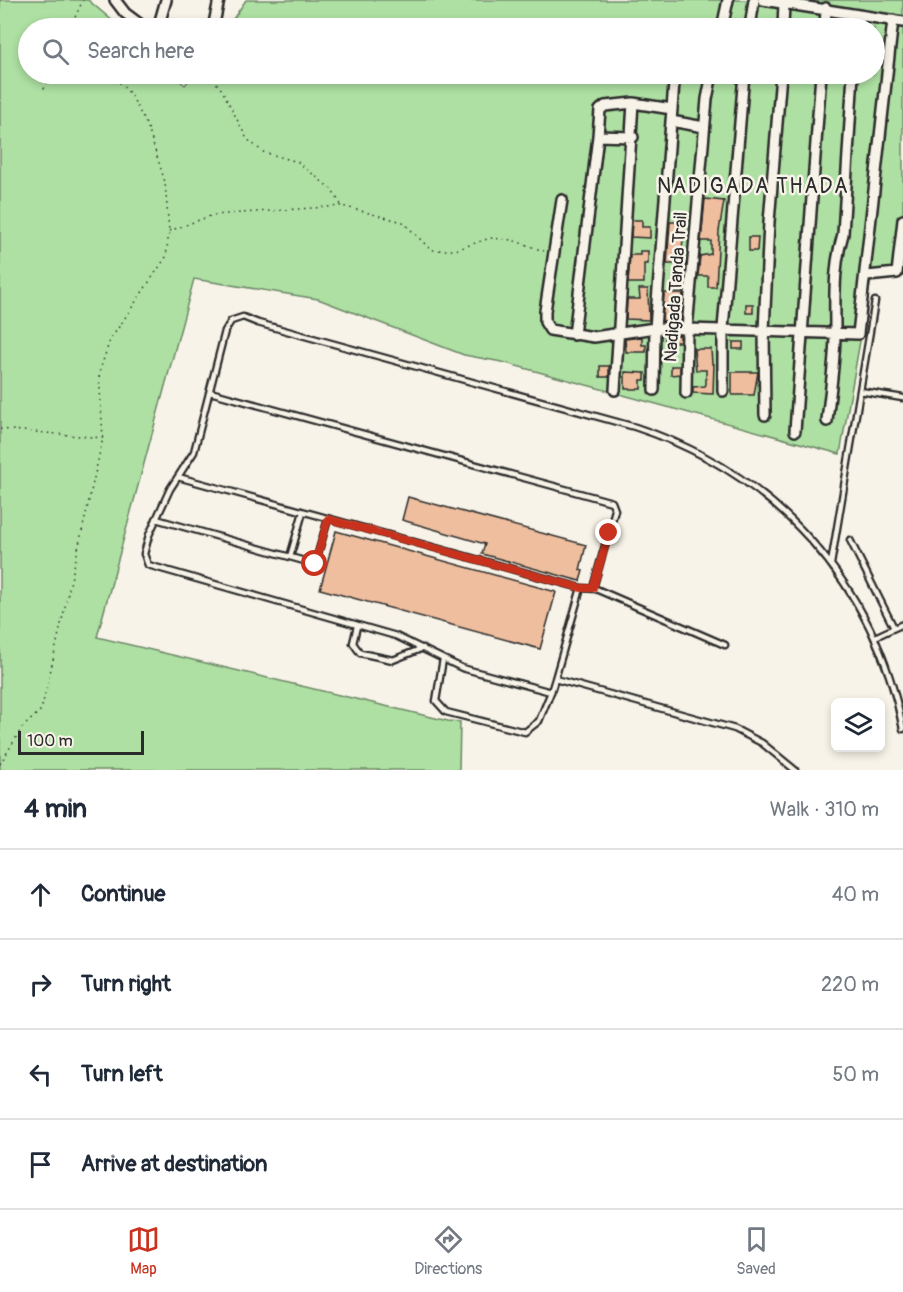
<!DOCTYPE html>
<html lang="en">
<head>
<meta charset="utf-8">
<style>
  :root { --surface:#fff; --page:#f6f6f7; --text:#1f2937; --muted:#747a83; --line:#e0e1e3; --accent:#c8321e }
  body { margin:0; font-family:Pangolin,sans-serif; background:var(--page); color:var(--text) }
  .controls { position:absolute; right:18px; bottom:18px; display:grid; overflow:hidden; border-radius:9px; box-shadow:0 3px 9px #0003 }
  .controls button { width:54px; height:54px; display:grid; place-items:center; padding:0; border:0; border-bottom:2px solid var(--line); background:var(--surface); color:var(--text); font:30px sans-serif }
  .scale { position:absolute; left:18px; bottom:15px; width:126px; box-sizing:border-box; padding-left:6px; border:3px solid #2b2b2b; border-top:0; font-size:16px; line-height:21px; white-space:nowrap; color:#2b2b2b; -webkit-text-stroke:4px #f7f3e8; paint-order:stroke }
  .stop { position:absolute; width:18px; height:18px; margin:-14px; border:4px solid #c8321e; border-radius:50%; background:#fff }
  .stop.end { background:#c8321e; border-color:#fff; box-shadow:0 2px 6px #0008 }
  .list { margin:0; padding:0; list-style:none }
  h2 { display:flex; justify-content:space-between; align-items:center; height:78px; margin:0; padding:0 24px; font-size:26px }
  h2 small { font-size:20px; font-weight:400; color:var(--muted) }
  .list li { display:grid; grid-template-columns:39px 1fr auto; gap:18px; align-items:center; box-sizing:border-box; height:90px; padding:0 24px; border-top:2px solid var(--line) }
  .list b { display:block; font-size:22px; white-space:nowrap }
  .list em { font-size:20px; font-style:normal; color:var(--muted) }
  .icon { flex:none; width:33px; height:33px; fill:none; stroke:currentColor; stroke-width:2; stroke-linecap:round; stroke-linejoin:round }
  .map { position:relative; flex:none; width:903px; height:770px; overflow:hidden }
  .search { position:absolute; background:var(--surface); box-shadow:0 3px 9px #0003; left:18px; right:18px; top:18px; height:66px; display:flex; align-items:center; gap:15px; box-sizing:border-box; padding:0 21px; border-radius:33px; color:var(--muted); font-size:22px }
  .sheet { height:438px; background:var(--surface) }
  nav { display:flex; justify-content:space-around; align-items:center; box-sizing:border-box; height:84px; border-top:2px solid var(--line); background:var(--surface); font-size:16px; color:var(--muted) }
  nav a { display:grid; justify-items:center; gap:3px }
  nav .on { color:var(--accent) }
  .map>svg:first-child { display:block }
  .green { fill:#ade0a2; stroke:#6c8666; stroke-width:1.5 }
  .building { fill:#eebe9e; stroke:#2b2b2b; stroke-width:1.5 }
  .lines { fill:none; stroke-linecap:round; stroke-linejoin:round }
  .service-casing { stroke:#2b2b2b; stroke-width:9 }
  .minor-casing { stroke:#2b2b2b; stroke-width:14 }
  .path { stroke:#2b2b2b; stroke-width:1.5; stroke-dasharray:1.5 4.5; stroke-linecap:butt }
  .service { stroke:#f7f3e8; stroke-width:4.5 }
  .minor { stroke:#f7f3e8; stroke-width:9 }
  .route { stroke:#c8321e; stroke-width:8 }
  .labels { text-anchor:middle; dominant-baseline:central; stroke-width:5; stroke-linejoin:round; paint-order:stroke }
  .street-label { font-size:18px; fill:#2b2b2b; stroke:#f7f3e8 }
  .quarter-label { font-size:21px; letter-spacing:1.5px; fill:#2b2b2b; stroke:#f7f3e8 }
</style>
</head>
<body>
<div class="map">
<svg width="903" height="770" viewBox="0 0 903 770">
  <rect width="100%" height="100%" fill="#f7f3e8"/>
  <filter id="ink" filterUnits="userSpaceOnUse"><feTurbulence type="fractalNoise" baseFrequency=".0167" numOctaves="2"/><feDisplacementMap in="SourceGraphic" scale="12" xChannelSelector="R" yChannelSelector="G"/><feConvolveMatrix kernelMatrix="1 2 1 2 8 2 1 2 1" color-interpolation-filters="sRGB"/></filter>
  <g filter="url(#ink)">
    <path class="green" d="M0,0H88L121,28H28V74H172L185,85L194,74H874V28H227L246,0H903V274L871,279L840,454L502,362L464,355L318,299L194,279L97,637L448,721L460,722L459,770H0Z"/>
    <path class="building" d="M705,199L724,201L719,231L716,287H708V276H698L700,256L711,254V241H701Z
      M632,220H642V227H650V238L631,237Z
      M670,222H682L683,240L680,264H667Z
      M749,237H758L757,251H749Z
      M640,251H648V264H644V283H628L630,255H640Z
      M639,289H648L649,320L626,319L627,299H640Z
      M664,293H683L681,321H662Z
      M746,304H753V313H746Z
      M665,335H680V342H665Z
      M642,337V345H646V352H626L625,339Z
      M733,342H743V349H733Z
      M694,349H711L712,364H714L713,394L693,393V387L705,386L706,384V370H696Z
      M600,366H609V377H600Z
      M671,366H680V374L671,375Z
      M625,372L645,373V380H641V389H625Z
      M732,372H758L754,395H732Z
      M408,497L586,545L580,570L583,571L580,581L482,554L485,544L402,520Z
      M336,531L556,592L540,649L320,589Z"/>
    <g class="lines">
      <g class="service-casing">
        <path id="service" d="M860,391L903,398
          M210,392L612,502L615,510L593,588
          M178,477L581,588L596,589L725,645
          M156,519L290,557L303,512
          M850,540L894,628
          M290,557L315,564L328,519
          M831,564L875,301
          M357,626L353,643L360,653L393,660L423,648
          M875,637L903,624
          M443,659L436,701L446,712L525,732L539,721L551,692
          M555,679L581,588
          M795,770L762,743L735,729L555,679L551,692L462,668L396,636L148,565L144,554L149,535L170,489L194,452L225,331L231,321L243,317L258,323L635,427C776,473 875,584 903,729"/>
      </g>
      <g class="minor-casing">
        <path id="minor" d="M115,0L125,13L145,28
          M763,0L903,22
          M158,28L166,0
          M213,28L219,0
          M722,28L728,0
          M750,28L754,0
          M783,28L784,3
          M825,28L826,8
          M856,28L857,15
          M671,121L704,127
          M598,136L600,110L605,106L633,103
          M562,200L545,311V322L550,330L594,337L655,328L858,334L893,20
          M867,276L897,273L903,220
          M574,335L598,136L633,137
          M615,390L633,103L672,109
          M654,390L655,328L674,83
          M723,391V329L744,74
          M686,393L687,329L707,99L712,74
          M765,415L764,331L769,222L781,74
          M827,421C830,392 835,362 835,332C835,298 833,267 843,234L853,74
          M795,431L821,74"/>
      </g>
      <path class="path" d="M70,28L83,0
        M121,28L122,22
        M209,74L222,90L247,139L263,152L298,162L331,189L342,206L403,222L431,250H455L490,238L512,240L544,251
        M44,89L51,74
        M169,231L213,215L341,206
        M0,429L103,438
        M0,764L22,728L41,710L46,691L103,438L99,373L110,340L166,257L169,231L165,182L148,128L131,95L112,74"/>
      <use href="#service" class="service"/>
      <use href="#minor" class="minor"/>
    </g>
  </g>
  <g class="lines" filter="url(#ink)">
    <path class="route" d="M315,564L328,519L581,588H593L609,533"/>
  </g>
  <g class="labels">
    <g class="street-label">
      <text transform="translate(676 287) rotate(-86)">Nadigada Tanda Trail</text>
    </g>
    <g class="quarter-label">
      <text x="753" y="186">NADIGADA THADA</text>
    </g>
  </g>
</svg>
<div class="controls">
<button><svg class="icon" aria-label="layers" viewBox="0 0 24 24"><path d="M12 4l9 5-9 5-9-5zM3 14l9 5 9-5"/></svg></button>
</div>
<div class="scale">100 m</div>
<div class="stop" style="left:315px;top:564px"></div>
<div class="stop end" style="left:609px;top:533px"></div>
<div class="search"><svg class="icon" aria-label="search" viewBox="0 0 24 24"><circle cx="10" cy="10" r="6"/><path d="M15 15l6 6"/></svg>Search here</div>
</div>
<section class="sheet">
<h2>4 min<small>Walk · 310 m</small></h2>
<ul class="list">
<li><svg class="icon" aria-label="ahead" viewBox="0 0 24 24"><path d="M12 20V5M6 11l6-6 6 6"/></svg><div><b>Continue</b></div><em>40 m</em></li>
<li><svg class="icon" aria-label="right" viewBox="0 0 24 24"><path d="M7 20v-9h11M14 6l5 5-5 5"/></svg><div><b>Turn right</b></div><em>220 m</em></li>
<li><svg class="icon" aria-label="left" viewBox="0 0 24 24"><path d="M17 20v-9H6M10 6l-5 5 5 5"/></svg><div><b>Turn left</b></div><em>50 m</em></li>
<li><svg class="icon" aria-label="arrive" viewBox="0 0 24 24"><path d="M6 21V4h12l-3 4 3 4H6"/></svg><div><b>Arrive at destination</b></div></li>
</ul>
</section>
<nav>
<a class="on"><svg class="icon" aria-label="map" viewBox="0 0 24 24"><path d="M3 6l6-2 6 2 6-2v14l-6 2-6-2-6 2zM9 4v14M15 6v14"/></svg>Map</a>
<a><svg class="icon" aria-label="directions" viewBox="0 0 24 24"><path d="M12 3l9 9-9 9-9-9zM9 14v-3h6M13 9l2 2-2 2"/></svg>Directions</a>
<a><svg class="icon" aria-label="saved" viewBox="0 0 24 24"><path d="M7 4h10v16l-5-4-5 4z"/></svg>Saved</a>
</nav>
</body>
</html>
